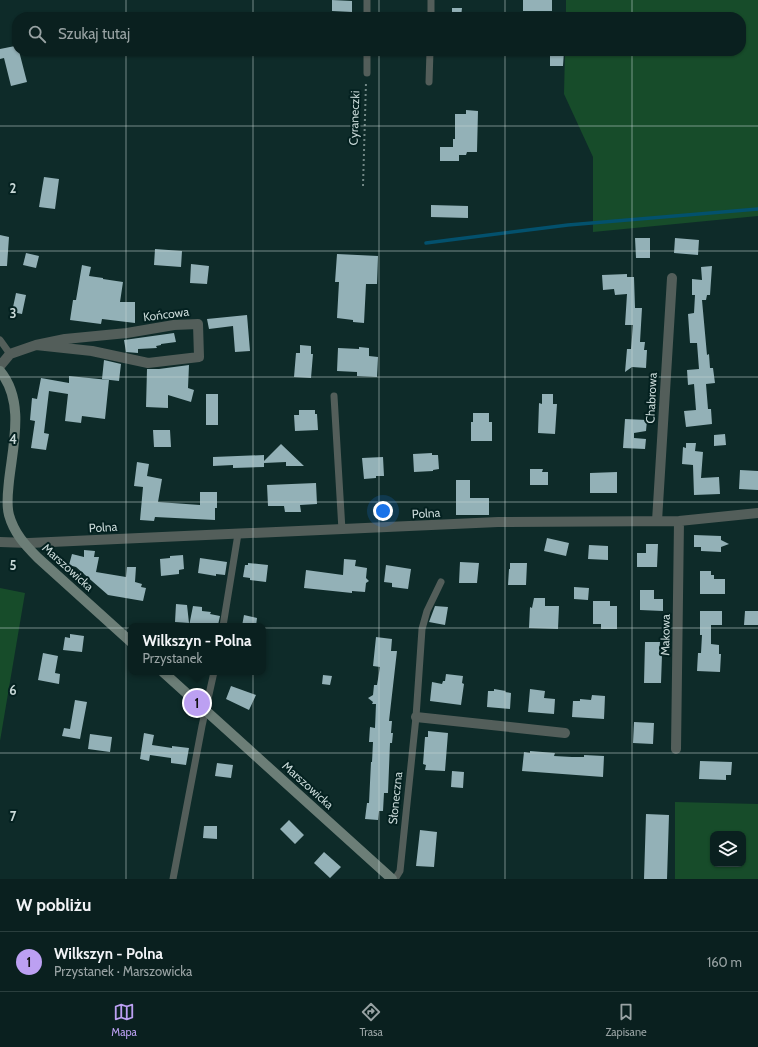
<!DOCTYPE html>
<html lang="pl">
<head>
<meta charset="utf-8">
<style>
  :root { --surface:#0a201f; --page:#182d2c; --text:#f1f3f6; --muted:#99a3a4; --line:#2a3e3d; --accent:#bca0f2 }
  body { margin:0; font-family:Cabin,sans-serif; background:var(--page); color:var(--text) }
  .controls { position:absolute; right:12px; bottom:12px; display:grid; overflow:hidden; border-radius:8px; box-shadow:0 1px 3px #0004 }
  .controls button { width:36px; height:36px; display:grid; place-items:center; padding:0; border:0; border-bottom:1px solid var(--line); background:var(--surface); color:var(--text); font:20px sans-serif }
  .you { position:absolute; left:383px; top:511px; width:14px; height:14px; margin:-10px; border:3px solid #fff; border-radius:50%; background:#1a73e8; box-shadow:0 0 0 6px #1a73e833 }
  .badge { display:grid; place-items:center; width:26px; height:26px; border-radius:50%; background:var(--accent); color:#111; font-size:13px; font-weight:700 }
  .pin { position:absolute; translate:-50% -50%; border:2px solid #fff; box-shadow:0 1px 4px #0006 }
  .popup { position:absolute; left:128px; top:623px; width:138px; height:52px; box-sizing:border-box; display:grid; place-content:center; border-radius:8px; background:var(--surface); filter:drop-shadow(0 1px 3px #0005); font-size:13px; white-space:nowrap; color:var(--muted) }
  .popup b { font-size:15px; color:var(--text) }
  .popup::after { content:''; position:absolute; left:50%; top:100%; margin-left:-8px; border:8px solid transparent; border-top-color:var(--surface) }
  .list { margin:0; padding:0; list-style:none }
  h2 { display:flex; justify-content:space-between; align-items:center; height:52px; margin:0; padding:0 16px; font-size:17px }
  h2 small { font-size:13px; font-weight:400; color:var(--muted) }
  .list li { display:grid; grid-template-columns:26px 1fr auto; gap:12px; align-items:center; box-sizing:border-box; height:60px; padding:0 16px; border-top:1px solid var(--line) }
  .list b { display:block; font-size:15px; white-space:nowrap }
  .list p { margin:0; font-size:13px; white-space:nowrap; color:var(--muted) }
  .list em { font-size:13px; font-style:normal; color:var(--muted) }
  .icon { flex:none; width:22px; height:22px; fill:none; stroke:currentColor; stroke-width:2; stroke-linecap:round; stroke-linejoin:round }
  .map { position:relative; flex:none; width:758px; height:879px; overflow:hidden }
  .search { position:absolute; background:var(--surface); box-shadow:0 1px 3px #0004; left:12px; right:12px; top:12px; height:44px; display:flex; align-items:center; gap:10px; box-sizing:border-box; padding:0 14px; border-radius:16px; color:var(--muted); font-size:15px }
  .sheet { height:112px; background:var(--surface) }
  nav { display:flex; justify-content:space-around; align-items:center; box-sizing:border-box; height:56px; border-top:1px solid var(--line); background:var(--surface); font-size:11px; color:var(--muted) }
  nav a { display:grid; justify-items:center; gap:2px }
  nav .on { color:var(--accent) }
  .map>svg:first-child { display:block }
  .green { fill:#174c2a; fill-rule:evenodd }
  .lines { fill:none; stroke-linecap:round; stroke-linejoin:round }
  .stream { stroke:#03516d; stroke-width:3.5 }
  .building { fill:#93b1b7 }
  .path { stroke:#728886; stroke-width:2; stroke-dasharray:2 3; stroke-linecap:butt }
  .lane { stroke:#535e5a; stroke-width:7 }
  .street { stroke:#535e5a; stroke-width:10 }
  .secondary { stroke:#6c7e77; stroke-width:10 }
  .grid { fill:none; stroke:#c8d8d7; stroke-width:1; stroke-opacity:0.55 }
  .labels { text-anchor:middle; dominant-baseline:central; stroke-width:4; stroke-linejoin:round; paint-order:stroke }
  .street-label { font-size:12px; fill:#c8d8d7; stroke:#042120 }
  .grid-label { font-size:13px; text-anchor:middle; font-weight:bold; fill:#c8d8d7; stroke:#042120; stroke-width:4; stroke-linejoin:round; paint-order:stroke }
</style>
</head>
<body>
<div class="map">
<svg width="758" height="879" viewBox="0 0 758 879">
  <rect width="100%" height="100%" fill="#0e2b29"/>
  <path class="green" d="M566,0H758V216L593,232V157L564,94L565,51H741V17H566Z
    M0,588L25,593L0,741Z
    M675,802L758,804V879H675ZM713,834H743V864H713Z"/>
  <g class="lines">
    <path class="stream" d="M426,243L568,225L758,209"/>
  </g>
  <path class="building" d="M332,0L352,1V12L332,11Z
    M523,0H552V11H523Z
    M452,8H462L461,17H452Z
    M15,46L16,51H19L27,82L11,86L4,58L0,59V49Z
    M550,51H564L563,66H550Z
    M466,110L478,111L477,152H467L466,155H459V161H440V147H453V139H455V114H466Z
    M44,177L59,179L55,209L39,207Z
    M431,205L468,206V218L431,217Z
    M0,235L9,237L7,266H0Z
    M635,238H650V258H636Z
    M675,238L699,240L698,255L674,253Z
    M155,249L182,251L181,267L154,265Z
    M26,253L39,256L36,268L23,265Z
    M337,254L378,256L377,284H366L364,323L353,322V320L337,318L339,282H335Z
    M191,264L209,266L207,284L190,283Z
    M82,265L91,267L89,276L103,278V279L123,282L120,302H135V323L102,319L101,324L70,320L73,300H76Z
    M712,266L710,295H707L706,300H702L707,355L709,354L710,368H713L715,383L706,384L708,409H711L712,424L686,427L684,411L696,410L694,384L688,385L687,370L699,369L697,343H690L688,314L694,313L695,295H692V279L702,280L701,267Z
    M627,274V277H634L635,308H642L640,342H645L644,350H647L646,368L632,367L625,372L627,349H631L633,325H625L627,294L615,295L614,289L603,290L602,275Z
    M16,293L26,295L22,314L12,312Z
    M247,315L250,351L235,352L233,326L209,329L207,319Z
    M174,333L176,342L161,344V345L156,346L157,348L138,349V353L126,352L124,340Z
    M300,345L311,346V354H313L311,378L294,377L296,353H300Z
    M359,347L369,348V356L378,357L377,377L357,376V372L337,371L338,348L359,349Z
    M104,360L121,364L119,381L102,379Z
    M189,365L188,388L194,390L191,402L168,395V408L146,407L147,369H159Z
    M69,376L109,380L105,419L82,416L81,423L65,421L68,394L49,391L44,433L49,434L46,450L31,448L35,421L30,420L32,398L37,399L41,378L69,383Z
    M206,394H218V425H206Z
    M542,394H553V404H557L555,434L538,433L539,403L542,404Z
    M299,410H315V414H317L318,430L295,431L294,415H299Z
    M473,413H489V422H492V441H471V422H473Z
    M625,419L647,420L646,431L634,433V438L646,439L645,449L623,448Z
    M153,430H170L171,447H154Z
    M725,434L726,445L714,446V435Z
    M686,443H696L695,451L703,452L701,478L719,477L720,494L694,495L693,465L682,464L683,447L686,448Z
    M281,444L304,466H286V462L264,463V467L233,468V465L213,466V457L264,455V461Z
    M432,453V455H438L439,469L433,470V471L414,472L413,454Z
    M383,457L384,476H376V478L364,479L362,458Z
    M137,462L149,464L147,476L162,479L158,502L200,505V492H217V508H215V520L155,517L154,521L140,520L143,487L134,486Z
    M530,469H543L542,472H548V485H530Z
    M740,470L758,471V490L739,489Z
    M617,472V493H590V473Z
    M456,480H470V498H489V515H456Z
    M316,483L317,504L300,505L301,512H285L284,506H268L267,485Z
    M694,535L721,536V540L729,544L721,547V552L701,551V547H694Z
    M547,538L569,543L566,556L544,551Z
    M646,544H658L657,567H637V553H646Z
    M589,545L608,546V560L588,559Z
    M84,550L95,551L94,557H99L96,572L126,577L127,567H136L135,582L142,584L141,587L146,588L143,601L108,595L76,567L69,565L72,554L84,557Z
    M183,555L184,569L179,570V574L161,576L160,559L170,558V556Z
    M200,558L227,562L225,575L216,574V576L198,573Z
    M344,559L356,560L355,566L367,568L366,578L369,581L366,583L365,592L352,591V593L304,588L306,570L343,575Z
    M460,562L479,563L477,583H459Z
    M248,563L268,565L266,582L250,580V578L243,577L245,565H248Z
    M510,563H527L526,585H508L509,569H510Z
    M386,565L411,569L408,589L392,587V583L384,582Z
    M700,571H711V575H714V579H725V594H700Z
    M574,587L589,588L588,600L574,599Z
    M640,590H654V599H663V611L640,610Z
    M534,598H545V606H559L558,629L529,628L530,607L532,608Z
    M593,601H610V606H617V629H601V624H593Z
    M176,604L187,605L189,623L175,622Z
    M193,606L202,607V611L211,612L210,614L220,616L218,625L209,624V626H189Z
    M435,606L448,607L445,625L429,622Z
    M700,611H722V625H711V644L719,645V654H721L720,672L697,671L698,653H701L702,635H700Z
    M745,611H758V625H744Z
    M244,615L257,618L256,626H242Z
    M70,634L84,636L82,652L63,650L65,637L70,638Z
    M376,637L392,639L391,651H397L389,721H392L391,733H393L392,743H390L388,793H384L383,811H379L378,820L365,819L367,803H369L371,762H372L373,742H369L370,727L375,728L376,704H372L373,702L368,698L373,695L374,685H377L380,667L373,666Z
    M645,642H660L659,655H662L661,683H644Z
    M43,653L58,656L55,673L60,674L59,684L38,680Z
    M446,674L463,676L462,683L464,684L461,705L430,701L432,682L442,684L443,681H445Z
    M323,675L332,676L330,685L322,684Z
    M231,686L256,695L249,710L226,699Z
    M494,689L506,691L505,692L511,693L510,709L487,707L488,691H494Z
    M530,689L545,691L544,698L555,699L554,714L528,712Z
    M592,695L605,696L604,719L572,717L573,701H580V699L591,700Z
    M75,700L87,702L80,739L62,736L64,728L70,729Z
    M634,722L654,723L653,744L633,743Z
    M428,731L448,733L445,771L425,770L426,765L423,764L425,737H428Z
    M144,733L154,735L152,745L172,748V746L189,748L186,765L171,763V758L150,755L149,761L140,759Z
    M90,734L112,737L110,752L88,749Z
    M530,751L555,753L554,756L572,757H584V755L604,756L603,777L522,771L524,752L530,753Z
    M700,761L732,762L731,775H726V780L699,779Z
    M217,763L233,765L231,778L215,776Z
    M452,771L464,772L463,788L451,787Z
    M646,814L669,815L667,879H644Z
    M289,820L304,835L295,844L280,829Z
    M204,826H217V839L203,838Z
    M420,830L437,832L434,867L416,866Z
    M324,852L341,867L330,878L314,863Z"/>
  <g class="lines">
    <path class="path" d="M363,186L366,82"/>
    <path class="lane" d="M367,17V0
      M431,17V0
      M367,73V51
      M429,82L430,51
      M0,340L10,354
      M334,396L342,530
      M223,626L238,534
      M173,879L202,726L214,672
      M395,879L400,871L416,717L422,629L427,611L441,582"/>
    <path class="street" d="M0,366L10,354L36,345L65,339L127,333L174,325L198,324L199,357L148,363L92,351L36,345
      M657,521L672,278
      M0,542L29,543L498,522L679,521L758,513
      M416,717L565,733
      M676,749L679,521"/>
    <path class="secondary" d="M0,371C25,401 13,445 9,481C8,492 6,504 9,515C14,533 25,545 38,558L131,642
      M163,672L392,879"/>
  </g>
  <path class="grid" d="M126,0V17M253,0V17M379,0V17M505,0V17M632,0V17M126,51V879M253,51V879M379,51V879M505,51V879M632,51V879M0,126H758M0,251H758M0,377H758M0,502H758M0,628H758M0,753H758"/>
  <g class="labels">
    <g class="street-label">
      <text transform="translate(354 118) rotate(-88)">Cyraneczki</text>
      <text transform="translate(166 314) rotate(-7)">Końcowa</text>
      <text transform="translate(651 398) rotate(-87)">Chabrowa</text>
      <text transform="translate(426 513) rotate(-3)">Polna</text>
      <text transform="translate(103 527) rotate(-3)">Polna</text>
      <text transform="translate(68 567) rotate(42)">Marszowicka</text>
      <text transform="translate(665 635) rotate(-89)">Makowa</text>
      <text transform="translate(308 785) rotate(42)">Marszowicka</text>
      <text transform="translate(395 798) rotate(-84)">Słoneczna</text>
    </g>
  </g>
  <g class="grid-label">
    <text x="13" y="193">2</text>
    <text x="13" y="318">3</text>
    <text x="13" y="444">4</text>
    <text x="13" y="570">5</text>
    <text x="13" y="695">6</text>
    <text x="13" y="821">7</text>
  </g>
</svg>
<div class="controls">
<button><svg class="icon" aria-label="layers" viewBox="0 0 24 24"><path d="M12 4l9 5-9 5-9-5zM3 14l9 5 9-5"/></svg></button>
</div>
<div class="you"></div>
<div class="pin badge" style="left:197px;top:703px">1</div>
<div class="popup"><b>Wilkszyn - Polna</b>Przystanek</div>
<div class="search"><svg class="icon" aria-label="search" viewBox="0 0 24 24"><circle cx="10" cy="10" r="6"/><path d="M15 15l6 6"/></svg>Szukaj tutaj</div>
</div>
<section class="sheet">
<h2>W pobliżu<small></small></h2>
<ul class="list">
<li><span class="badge">1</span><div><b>Wilkszyn - Polna</b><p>Przystanek · Marszowicka</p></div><em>160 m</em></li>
</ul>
</section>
<nav>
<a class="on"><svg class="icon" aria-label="map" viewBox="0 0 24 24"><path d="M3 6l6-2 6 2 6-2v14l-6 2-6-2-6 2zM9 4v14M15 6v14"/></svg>Mapa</a>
<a><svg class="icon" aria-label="directions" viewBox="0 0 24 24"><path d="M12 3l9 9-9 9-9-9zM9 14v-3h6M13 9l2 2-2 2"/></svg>Trasa</a>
<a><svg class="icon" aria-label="saved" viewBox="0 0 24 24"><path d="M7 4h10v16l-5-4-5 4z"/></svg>Zapisane</a>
</nav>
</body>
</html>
